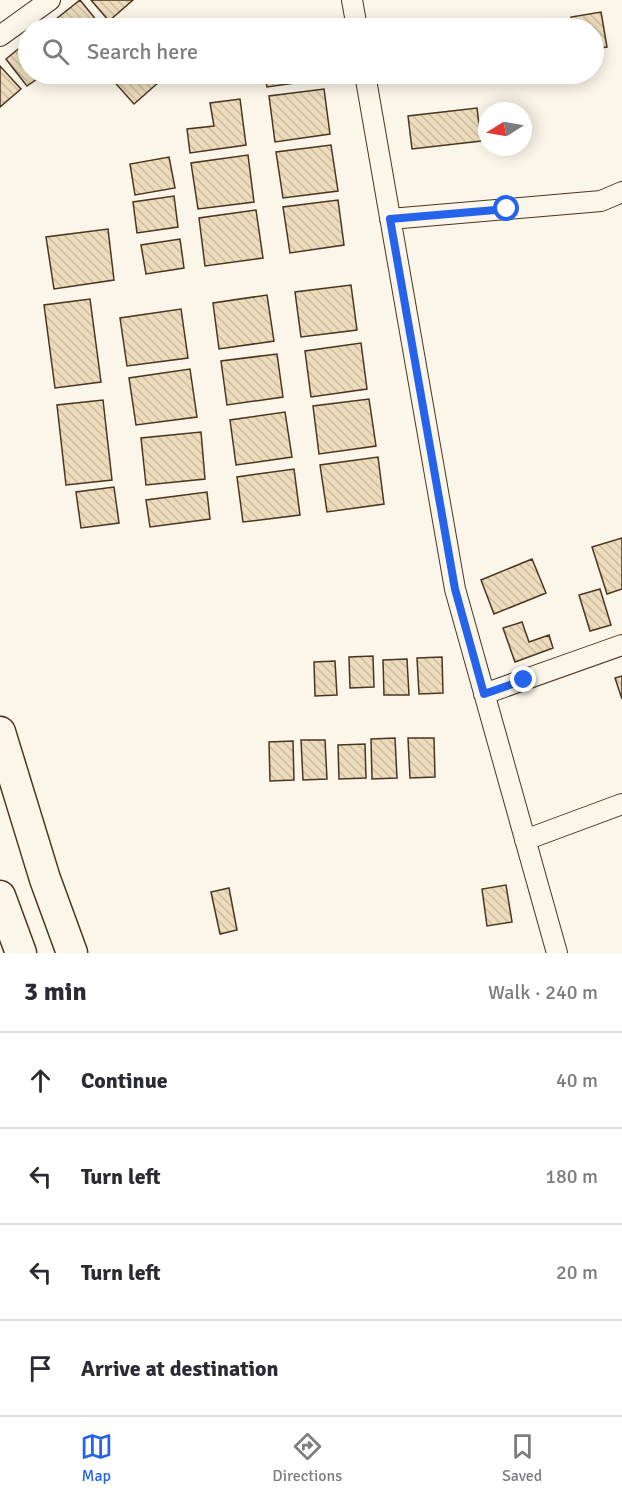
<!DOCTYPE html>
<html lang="en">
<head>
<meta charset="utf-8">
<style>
  :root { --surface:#fff; --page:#f2f2f3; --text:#2b2b33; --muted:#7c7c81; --line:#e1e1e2; --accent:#2563eb }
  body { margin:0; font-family:Signika,sans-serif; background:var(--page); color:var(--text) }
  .compass { position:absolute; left:478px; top:102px; width:54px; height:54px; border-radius:50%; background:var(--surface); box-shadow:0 3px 15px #0003; rotate:259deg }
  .stop { position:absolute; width:18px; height:18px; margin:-14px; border:4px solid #2563eb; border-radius:50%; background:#fff }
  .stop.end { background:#2563eb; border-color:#fff; box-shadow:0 2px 6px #0008 }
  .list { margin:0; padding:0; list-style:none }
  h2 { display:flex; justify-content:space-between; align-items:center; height:78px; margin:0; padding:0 24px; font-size:26px }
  h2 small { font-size:20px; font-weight:400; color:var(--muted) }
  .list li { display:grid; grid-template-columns:39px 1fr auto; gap:18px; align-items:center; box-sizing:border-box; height:96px; padding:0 24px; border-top:2px solid var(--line) }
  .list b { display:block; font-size:22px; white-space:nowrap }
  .list em { font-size:20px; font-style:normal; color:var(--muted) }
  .icon { flex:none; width:33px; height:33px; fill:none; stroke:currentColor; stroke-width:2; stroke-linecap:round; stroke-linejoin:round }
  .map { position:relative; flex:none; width:622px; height:953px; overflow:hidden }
  .search { position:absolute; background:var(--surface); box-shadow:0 3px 15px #0003; left:18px; right:18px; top:18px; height:66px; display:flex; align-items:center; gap:15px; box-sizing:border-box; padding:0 21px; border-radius:33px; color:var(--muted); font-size:22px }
  .sheet { height:462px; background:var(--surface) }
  nav { display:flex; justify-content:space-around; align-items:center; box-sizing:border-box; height:84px; border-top:2px solid var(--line); background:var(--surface); font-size:16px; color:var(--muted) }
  nav a { display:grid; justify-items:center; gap:3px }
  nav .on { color:var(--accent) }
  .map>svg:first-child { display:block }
  .building { fill:url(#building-back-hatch); stroke:#4a3520; stroke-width:1.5 }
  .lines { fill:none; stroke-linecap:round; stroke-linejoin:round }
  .minor-casing { stroke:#4a3520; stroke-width:22 }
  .highway-casing { stroke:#4a3520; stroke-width:33 }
  .minor { stroke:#fbf6e9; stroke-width:20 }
  .highway { stroke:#fbf6e9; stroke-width:30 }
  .route { stroke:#2563eb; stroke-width:8 }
</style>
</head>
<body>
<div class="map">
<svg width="622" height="953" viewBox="0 0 622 953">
  <defs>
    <pattern id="building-back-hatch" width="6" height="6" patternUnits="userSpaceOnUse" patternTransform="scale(1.5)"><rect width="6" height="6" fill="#ecdcbc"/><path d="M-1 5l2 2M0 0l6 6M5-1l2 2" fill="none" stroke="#ccbda1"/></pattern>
  </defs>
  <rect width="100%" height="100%" fill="#fbf6e9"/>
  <path class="building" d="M80,0L102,27L47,28L46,27Z
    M91,0H133L109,21Z
    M601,12L607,47L594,49V28H570H573L571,17Z
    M28,41V74H44L27,86L6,59Z
    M0,66L21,89L0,107Z
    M115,74H168L134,104L110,77Z
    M265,74H323V79L267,87Z
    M450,74H495L451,80Z
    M324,89L330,134L275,142L269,96Z
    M240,99L246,145L190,153L187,129L214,126L210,103Z
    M477,108L481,141L412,149L408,116Z
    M331,145L338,191L283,198L276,152Z
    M248,155L254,202L198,209L191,163Z
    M169,157L175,188L135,195L130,164Z
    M174,196L178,227L137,233L133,202Z
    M338,200L344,245L290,253L283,207Z
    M256,210L263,258L205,266L199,218Z
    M108,229L114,280L54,289L46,237Z
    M180,239L184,268L146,274L141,245Z
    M351,285L357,330L301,337L295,292Z
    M267,295L274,341L219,349L213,303Z
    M90,299L101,382L55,388L44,305Z
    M181,309L188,358L127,366L120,318Z
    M361,343L367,389L311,397L305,351Z
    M277,354L283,397L227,405L221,361Z
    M190,369L197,417L136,425L129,378Z
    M369,399L376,446L319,454L313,406Z
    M103,400L112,480L66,485L57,405Z
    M285,412L292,457L236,465L230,420Z
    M201,432L205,479L146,485L141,438Z
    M378,457L384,504L327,512L320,465Z
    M294,469L300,515L243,522L237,477Z
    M114,487L119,523L81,528L76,492Z
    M207,492L210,519L150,527L146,500Z
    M622,538V589L607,594L592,547Z
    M532,559L546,593L494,614L481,580Z
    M600,589L611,625L590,631L579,595Z
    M522,622L529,642L549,635L553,648L515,662L503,628Z
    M373,656L374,687L350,688L349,657Z
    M442,657L443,693L419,694L417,658Z
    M407,659L409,695H384L383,660Z
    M335,661L337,695L315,696L314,662Z
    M622,676V699L615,678Z
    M395,738L397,778L372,779L371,739Z
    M408,738H434L435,777L410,778Z
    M301,740H325L327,779L303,780Z
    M293,741L294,780L270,781L269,742Z
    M365,744L366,778L339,779L338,745Z
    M506,885L512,922L487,926L482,889Z
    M229,888L237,930L220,934L211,892Z"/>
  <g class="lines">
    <g class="minor-casing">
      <path id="minor" d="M352,0L357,28
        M0,36L50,0
        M365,74L455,589L557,953
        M390,219L601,201L622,192
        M484,694L622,645
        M525,840L622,804"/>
    </g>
    <g class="highway-casing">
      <path id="highway" d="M0,732L45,879L72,953
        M0,896L21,953"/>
    </g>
    <use href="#minor" class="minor"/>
    <use href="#highway" class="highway"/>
  </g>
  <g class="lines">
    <path class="route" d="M507,209L390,219L455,589L484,694L524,680"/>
  </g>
</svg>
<svg class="compass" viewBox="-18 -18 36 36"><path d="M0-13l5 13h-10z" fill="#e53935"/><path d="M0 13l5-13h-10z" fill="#7c7c81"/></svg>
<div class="stop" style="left:507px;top:209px"></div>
<div class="stop end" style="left:524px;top:680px"></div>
<div class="search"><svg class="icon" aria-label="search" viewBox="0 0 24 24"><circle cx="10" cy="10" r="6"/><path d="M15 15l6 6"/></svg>Search here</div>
</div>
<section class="sheet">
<h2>3 min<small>Walk · 240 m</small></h2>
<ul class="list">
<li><svg class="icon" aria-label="ahead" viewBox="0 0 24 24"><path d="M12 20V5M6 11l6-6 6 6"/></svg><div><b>Continue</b></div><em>40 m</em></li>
<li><svg class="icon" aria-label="left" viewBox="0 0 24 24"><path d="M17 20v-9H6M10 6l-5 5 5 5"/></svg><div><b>Turn left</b></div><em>180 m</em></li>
<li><svg class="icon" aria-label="left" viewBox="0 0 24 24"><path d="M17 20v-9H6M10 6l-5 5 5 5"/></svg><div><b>Turn left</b></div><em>20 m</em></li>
<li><svg class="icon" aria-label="arrive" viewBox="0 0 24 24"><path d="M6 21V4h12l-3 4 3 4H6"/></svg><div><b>Arrive at destination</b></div></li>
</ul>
</section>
<nav>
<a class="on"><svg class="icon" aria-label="map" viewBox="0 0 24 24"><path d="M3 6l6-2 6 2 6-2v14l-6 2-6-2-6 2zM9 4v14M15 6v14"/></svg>Map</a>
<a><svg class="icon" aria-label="directions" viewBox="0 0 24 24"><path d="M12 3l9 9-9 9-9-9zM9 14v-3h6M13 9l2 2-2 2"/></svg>Directions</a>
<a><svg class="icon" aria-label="saved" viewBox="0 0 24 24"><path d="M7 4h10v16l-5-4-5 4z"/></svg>Saved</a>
</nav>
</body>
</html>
